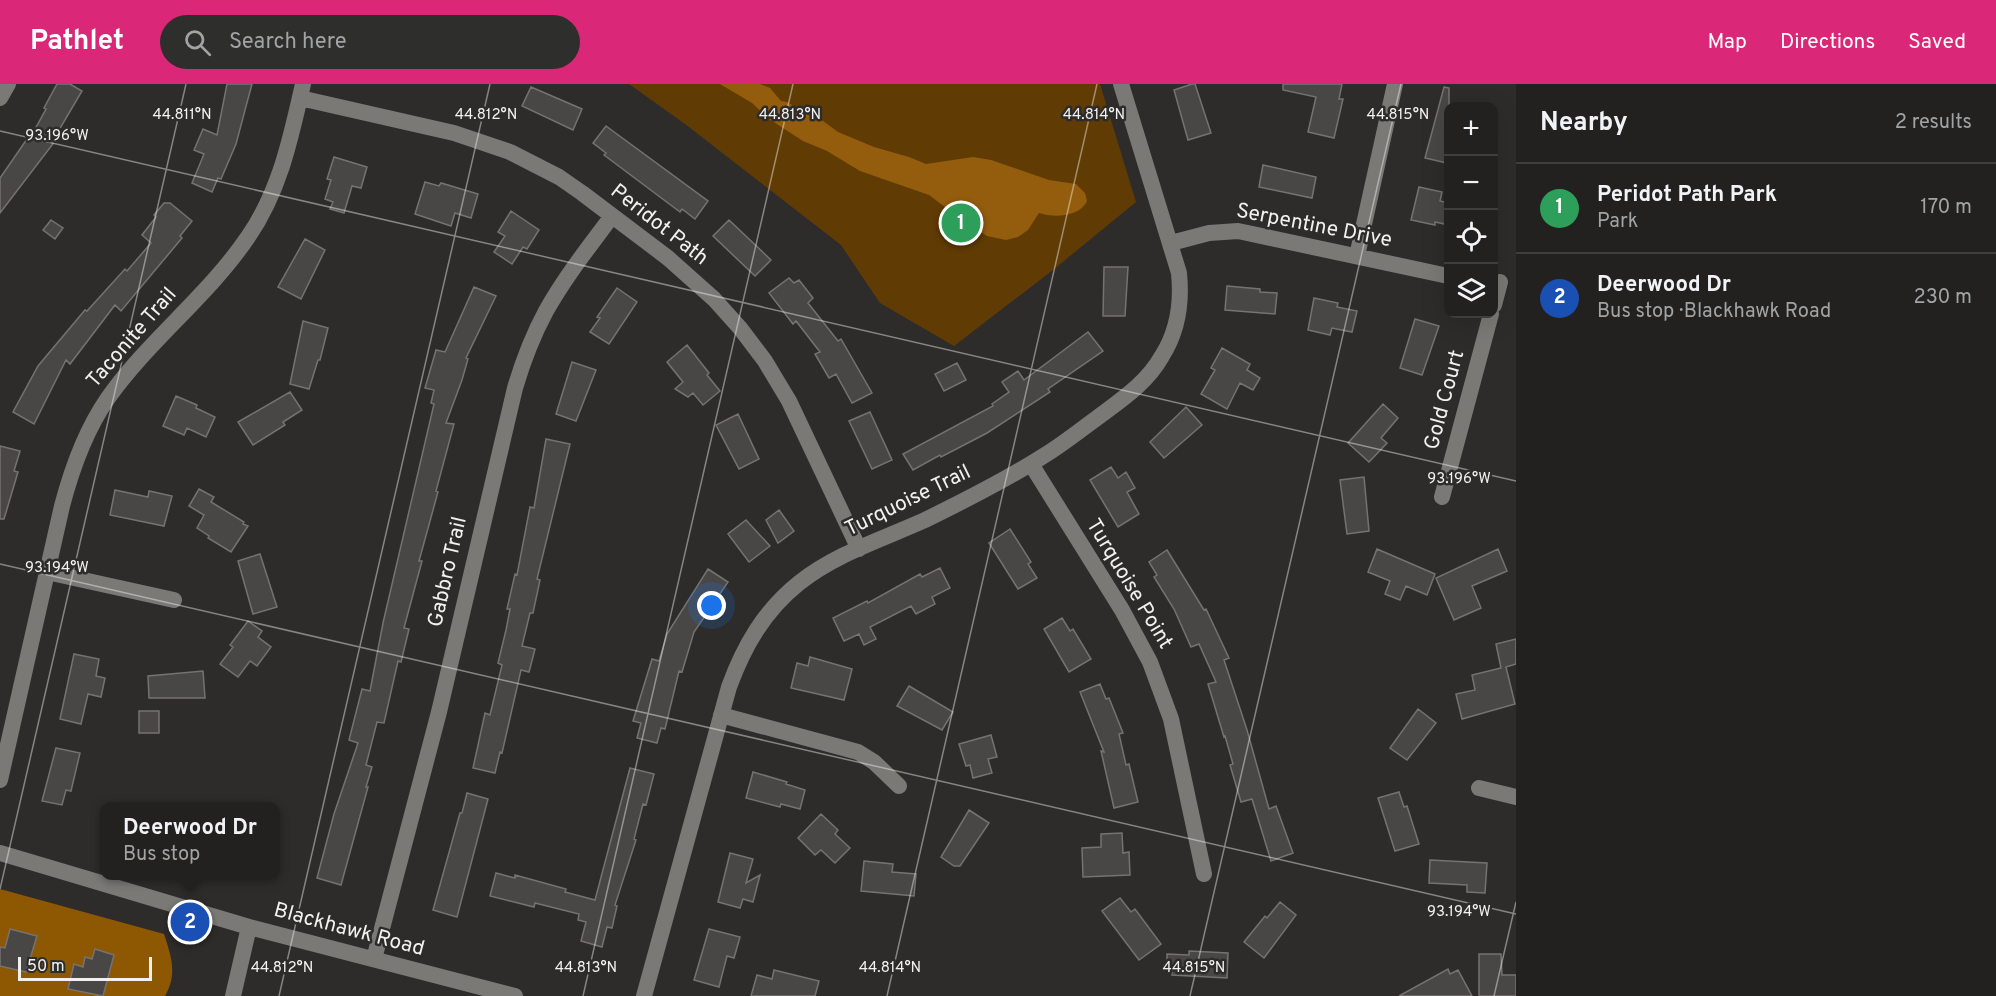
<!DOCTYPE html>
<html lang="en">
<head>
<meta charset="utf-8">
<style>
  :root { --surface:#222120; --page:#2e2e2d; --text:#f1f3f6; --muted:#a2a3a5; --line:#3f3e3e; --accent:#db2777 }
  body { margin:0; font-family:Overpass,sans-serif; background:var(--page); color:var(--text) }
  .controls { position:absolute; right:18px; top:18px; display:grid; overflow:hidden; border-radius:12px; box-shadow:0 6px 24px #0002 }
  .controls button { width:54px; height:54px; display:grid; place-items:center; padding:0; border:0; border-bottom:2px solid var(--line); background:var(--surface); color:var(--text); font:30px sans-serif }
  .scale { position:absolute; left:18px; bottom:15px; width:134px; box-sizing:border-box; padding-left:6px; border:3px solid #f2f1f0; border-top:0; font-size:16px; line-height:21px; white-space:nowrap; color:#f2f1f0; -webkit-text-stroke:4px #2e2c2a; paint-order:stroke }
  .you { position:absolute; left:712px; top:522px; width:21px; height:21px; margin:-15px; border:4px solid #fff; border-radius:50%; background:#1a73e8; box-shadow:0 0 0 9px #1a73e833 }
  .badge { display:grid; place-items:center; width:39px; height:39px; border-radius:50%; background:var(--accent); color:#fff; font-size:20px; font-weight:700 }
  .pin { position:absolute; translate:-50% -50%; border:3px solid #fff; box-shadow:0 2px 6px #0006 }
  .popup { position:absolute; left:100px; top:718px; width:180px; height:78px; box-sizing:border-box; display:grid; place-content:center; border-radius:12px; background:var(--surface); filter:drop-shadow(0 2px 4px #0005); font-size:20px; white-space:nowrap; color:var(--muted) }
  .popup b { font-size:22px; color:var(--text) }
  .popup::after { content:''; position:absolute; left:50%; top:100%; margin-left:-12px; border:12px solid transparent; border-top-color:var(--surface) }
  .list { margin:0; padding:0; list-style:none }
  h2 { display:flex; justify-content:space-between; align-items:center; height:78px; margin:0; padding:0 24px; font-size:26px }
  h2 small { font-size:20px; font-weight:400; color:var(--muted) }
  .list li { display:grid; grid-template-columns:39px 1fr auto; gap:18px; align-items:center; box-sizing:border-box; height:90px; padding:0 24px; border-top:2px solid var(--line) }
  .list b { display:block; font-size:22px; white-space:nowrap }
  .list p { margin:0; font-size:20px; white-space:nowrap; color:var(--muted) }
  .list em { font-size:20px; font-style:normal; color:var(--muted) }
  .icon { flex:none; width:33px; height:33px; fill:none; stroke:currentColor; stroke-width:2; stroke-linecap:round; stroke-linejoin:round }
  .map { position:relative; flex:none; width:1516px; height:912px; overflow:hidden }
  header { display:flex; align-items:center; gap:36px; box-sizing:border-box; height:84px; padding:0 30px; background:var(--accent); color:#fff }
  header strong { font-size:28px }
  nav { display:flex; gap:33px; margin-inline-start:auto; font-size:21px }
  .search { width:420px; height:54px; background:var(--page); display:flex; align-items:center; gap:15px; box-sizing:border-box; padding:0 21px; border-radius:33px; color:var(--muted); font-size:22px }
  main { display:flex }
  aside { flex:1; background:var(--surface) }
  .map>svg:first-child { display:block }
  .green { fill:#613b04 }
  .forest { fill:#8e5803 }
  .water { fill:#945d0d }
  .building { fill:#494745; stroke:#757371; stroke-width:1.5 }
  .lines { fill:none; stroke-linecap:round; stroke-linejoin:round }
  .minor { stroke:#7b7976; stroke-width:16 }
  .tertiary { stroke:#7b7976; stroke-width:16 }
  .ticks { fill:none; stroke:#f2f1f0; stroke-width:1.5; stroke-opacity:0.45 }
  .labels { text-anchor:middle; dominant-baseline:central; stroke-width:5; stroke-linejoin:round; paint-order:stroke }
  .street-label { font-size:21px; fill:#f2f1f0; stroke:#2e2c2a }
  .ticks-label { font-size:15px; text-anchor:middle; fill:#f2f1f0; stroke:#2e2c2a; stroke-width:5; stroke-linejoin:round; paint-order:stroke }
</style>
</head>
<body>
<header>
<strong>Pathlet</strong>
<div class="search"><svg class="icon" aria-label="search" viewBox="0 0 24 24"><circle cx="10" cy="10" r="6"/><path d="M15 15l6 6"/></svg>Search here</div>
<nav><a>Map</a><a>Directions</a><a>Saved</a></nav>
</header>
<main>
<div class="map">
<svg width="1516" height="912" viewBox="0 0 1516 912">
  <rect width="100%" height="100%" fill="#2e2c2a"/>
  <path class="green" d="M629,0H1100L1136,118L1053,186L954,262L880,219L841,161L685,40Z"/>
  <path class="forest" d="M0,805L164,850C171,872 178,890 165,912H0Z"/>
  <path class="water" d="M720,0H760L770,4L781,17L787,18L810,32L823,37L838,48L874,63L909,73L926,80L973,73L991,76L1049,96L1076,100L1085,109L1087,117C1080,133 1054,134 1039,129L1028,146L1018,153L1006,156L987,152L969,141L929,111L860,87L827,67L803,57L769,35L752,19Z"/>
  <path class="building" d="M57,0H70L82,7L59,46L62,48L0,129V94L27,55L29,56L46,25L44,24Z
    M227,0H252L236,60L221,95L218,94L212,108L192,99L204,70L194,66L203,45L217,51Z
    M1192,0H1195L1211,49L1188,56L1174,6Z
    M1283,0H1342L1339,15H1343L1334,54L1308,48L1316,13L1283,6Z
    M531,3L582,25L573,46L522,22Z
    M1444,3L1449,4V71L1447,79L1425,74Z
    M606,42L708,117L695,135L682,125L680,128L604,71L606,69L593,59Z
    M334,73L367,83L361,104L352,102L344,129L330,125L333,118L325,115L331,96L327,95Z
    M1263,81L1316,93L1312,114L1259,103Z
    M425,98L439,102L441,99L478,110L471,134L455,129L451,142L415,130Z
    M1419,103L1442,108L1440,117L1449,119V141L1435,138V141L1411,136Z
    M164,119H170L192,137L180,152L182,154L121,227L115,221L70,280L66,276L34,340L13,328L38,282L85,226L87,227L125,185L127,187L151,159L142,151L156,133L154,131Z
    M511,127L539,146L527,165L523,163L512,180L494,168L505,152L498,148Z
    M51,136L63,144L55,155L43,146Z
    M729,136L771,176L755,192L713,152Z
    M305,155L325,166L301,215L278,203Z
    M1104,183H1128L1125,232H1103Z
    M789,194L794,199L799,196L813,214L808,219L838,257L841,255L872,309L852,319L836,290L829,294L815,270L820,268L796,237L793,240L769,209Z
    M1227,202L1260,205V208L1277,209L1275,230L1225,226Z
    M474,203L496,212L466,274L468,275L462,296L446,339L454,340L436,407L438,408L419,477H422L404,544L409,545L401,578L398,577L384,639L377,638L366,681L372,683L366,703H368L341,801L317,794L334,730L358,659L349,656L362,605L370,607L383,539L434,320L431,319L434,306L425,304L436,266L445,268Z
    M617,204L637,218L609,260L590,248L600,234L597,233Z
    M1314,214L1338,219L1337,223L1357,227L1352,248L1332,244L1330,251L1308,246Z
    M1415,235L1439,242L1422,291L1400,284Z
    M303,237L328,244L320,276H318L309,305L290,300Z
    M1088,248L1103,267L1048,305L1050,308L987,349L941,373L940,371L913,386L903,370L993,322L992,320L1009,308L1002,298L1018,287L1024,296Z
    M687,261L709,289L707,291L720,307L703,321L693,309L688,313L675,305L683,298L667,278Z
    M1222,264L1250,280L1247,286L1260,294L1253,306L1240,299L1227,325L1201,310L1215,286L1211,284Z
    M572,278L596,286L576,337L556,330Z
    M957,279L966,296L944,307L935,290Z
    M290,308L302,326L283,338L285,341L253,361L238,338Z
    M176,312L197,321L196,324L215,333L206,353L187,344L184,351L163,342Z
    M1383,320L1398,334L1381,354L1387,359L1369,378L1348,359Z
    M1186,323L1202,341L1164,374L1150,358Z
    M870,328L892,376L872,385L849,337Z
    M738,330L759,375L739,385L716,341Z
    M546,355L570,360L537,495L540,496L533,529H530L522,562L535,565L529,588L521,586L502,669L500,668L495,689L473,684L485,629L490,631L502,581L498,579L506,546L510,525H507L515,490L517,491L530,423L534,424Z
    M0,362L20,367L14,387L18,388L4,435H0Z
    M1111,383L1118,394L1126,388L1135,404L1127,408L1139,430L1118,443L1090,396Z
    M1364,393L1369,447L1347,450L1340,396Z
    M199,405L214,413L211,418L244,438L243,440L248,442L231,468L208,454L209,452L197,444L204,431L189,422Z
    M115,406L148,413L149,407L172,412L164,442L110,431Z
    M779,426L794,447L778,459L766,436Z
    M746,436L770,462L749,478L728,450Z
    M1010,445L1031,478L1028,480L1037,494L1018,505L989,459Z
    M1377,465L1435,490L1427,511L1406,502L1400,516L1385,510L1390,497L1368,488Z
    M1498,465L1507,487L1472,502L1481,524L1454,536L1436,494Z
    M1167,466L1204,526L1206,525L1229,574L1224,576L1247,646L1269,725L1276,722L1293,769L1271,777L1252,715L1241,718L1230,681L1233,680L1225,652L1224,653L1208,600L1216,598L1199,560L1191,563L1174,525L1154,493L1157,491L1149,478Z
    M260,470L277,523L253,530L238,477Z
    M940,484L950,504L932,513L935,520L916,530L911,522L870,543L876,555L864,561L859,550L844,557L833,534L867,517L868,519L920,490L922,493Z
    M708,485L728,498L694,548L682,588L679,587L665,645L661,644L657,659L637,654L641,639L633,637L652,575L659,577L667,550Z
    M1062,534L1070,547L1073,545L1091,575L1069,588L1044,545Z
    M248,537L262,547L258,553L271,563L257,582L250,577L238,593L220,580L233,563L230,561Z
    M1516,555V580L1506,583L1515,620L1462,635L1456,610L1475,606L1472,591L1501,584L1496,560Z
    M74,570L99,575L96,592L105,594L101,613L88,610L81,640L60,635Z
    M810,573L852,585L844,616L791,604L797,579L808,582Z
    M203,587L205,614H149L148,592Z
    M1100,600L1106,615L1109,614L1123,649L1119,650L1126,681L1129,680L1138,718L1114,724L1101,667L1104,668L1080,608Z
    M909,602L953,628L942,646L897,622Z
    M1418,625L1436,639L1407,676L1390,664Z
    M139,627H159V649H139Z
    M991,651L997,673L988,675L992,689L973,694L970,681L966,682L959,660Z
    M56,664L80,669L71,707L66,706L62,721L42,717Z
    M630,684L654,690L646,721L643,720L634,755L636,756L615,821L617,822L612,844L607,843L602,863L581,857L586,838L578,836L579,830L535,819L534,823L490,812L496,789L515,794V791L566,805L565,808L595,816Z
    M753,688L787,698L786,700L805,706L800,725L781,720L780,723L746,714Z
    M1399,708L1404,723L1407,722L1419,760L1395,767L1378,714Z
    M467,709L488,715L457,833L433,826L460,729H462Z
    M969,726L989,739L960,782H954L941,773Z
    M821,730L838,746L835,750L850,764L835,779L821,766L815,771L798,754Z
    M1122,749L1123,769L1129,768L1130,791L1083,793L1082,764L1101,763V750Z
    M730,769L753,775L746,799L760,791L753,818L743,815L740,824L718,818Z
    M1430,776L1487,779L1485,809L1467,808V801L1429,799Z
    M864,777L893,780L892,788L916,790L914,812L861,807Z
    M1120,814L1131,828L1135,825L1161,860L1139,876L1102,827Z
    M1280,818L1296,831L1264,874L1244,858L1265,832L1267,834Z
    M10,845L37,852L26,888L0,882V863L5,864Z
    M709,845L740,853L734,874L727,872L719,903L694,896Z
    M95,865L114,871L103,912L68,905L74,880L83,883L85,873L92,875Z
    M1189,867L1228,869L1227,894L1172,891V887L1167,886V870L1189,871Z
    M1479,870H1501L1502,891H1516V912H1479Z
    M1448,885L1450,890L1458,886L1472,912H1399Z
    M774,886L819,897L815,912H751L757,891L772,895Z"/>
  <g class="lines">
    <path class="minor" d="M0,14L8,0
      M300,14L454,49L510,68L559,93L582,109L668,174L714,215L740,244L765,277L789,317L859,465
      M1171,159L1209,149L1238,147L1448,192
      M1357,172L1395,0
      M1494,221L1500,198
      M1031,380L1122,526L1150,578L1171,635L1204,790
      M1442,413L1491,230
      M47,488L174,516
      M721,631L858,668L874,678L899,702
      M0,696L62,422C72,384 85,347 108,314C149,256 208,212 248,153C280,107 291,53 303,0
      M1479,704L1516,713
      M374,875L439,628L515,304C523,277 533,251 546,227C565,193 589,163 612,132
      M644,912L729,603C744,562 764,527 799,499C835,470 883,455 925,436C966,416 1006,396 1045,371C1063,360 1079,347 1097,334C1121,316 1147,299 1162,272C1178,247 1182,219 1179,189L1121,0"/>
    <path class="tertiary" d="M0,769L249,843L515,912
      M233,912L249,843"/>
  </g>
  <path class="ticks" d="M0,47L1516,397M0,480L1516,830M0,805L186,0M279,912L490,0M583,912L793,0M887,912L1097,0M1190,912L1401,0M1494,912L1516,818"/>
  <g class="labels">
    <g class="street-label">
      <text transform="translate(659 141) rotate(38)">Peridot Path</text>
      <text transform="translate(1314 142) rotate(11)">Serpentine Drive</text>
      <text transform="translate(132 254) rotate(-49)">Taconite Trail</text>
      <text transform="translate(1445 316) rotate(-75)">Gold Court</text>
      <text transform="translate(908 417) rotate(-26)">Turquoise Trail</text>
      <text transform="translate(448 488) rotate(-77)">Gabbro Trail</text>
      <text transform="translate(1129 500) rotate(59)">Turquoise Point</text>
      <text transform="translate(349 846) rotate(15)">Blackhawk Road</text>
    </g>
  </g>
  <g class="ticks-label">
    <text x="182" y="35">44.811°N</text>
    <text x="486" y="35">44.812°N</text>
    <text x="790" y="35">44.813°N</text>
    <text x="1094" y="35">44.814°N</text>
    <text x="1398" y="35">44.815°N</text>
    <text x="57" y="56">93.196°W</text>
    <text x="1459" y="399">93.196°W</text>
    <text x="57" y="488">93.194°W</text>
    <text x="1459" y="832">93.194°W</text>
    <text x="282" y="888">44.812°N</text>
    <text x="586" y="888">44.813°N</text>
    <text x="890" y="888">44.814°N</text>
    <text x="1194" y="888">44.815°N</text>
  </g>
</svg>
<div class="controls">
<button>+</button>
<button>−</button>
<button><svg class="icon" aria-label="locate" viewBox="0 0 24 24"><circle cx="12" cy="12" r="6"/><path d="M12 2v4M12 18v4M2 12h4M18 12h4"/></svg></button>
<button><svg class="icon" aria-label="layers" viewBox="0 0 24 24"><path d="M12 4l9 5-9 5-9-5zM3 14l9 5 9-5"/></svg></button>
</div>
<div class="scale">50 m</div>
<div class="you"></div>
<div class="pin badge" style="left:961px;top:139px;background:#2e9e5b">1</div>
<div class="pin badge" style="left:190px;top:838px;background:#1a4fb4">2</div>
<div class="popup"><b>Deerwood Dr</b>Bus stop</div>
</div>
<aside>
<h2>Nearby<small>2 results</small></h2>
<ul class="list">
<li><span class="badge" style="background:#2e9e5b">1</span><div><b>Peridot Path Park</b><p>Park</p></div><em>170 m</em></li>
<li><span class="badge" style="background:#1a4fb4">2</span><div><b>Deerwood Dr</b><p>Bus stop · Blackhawk Road</p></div><em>230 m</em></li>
</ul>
</aside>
</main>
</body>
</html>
